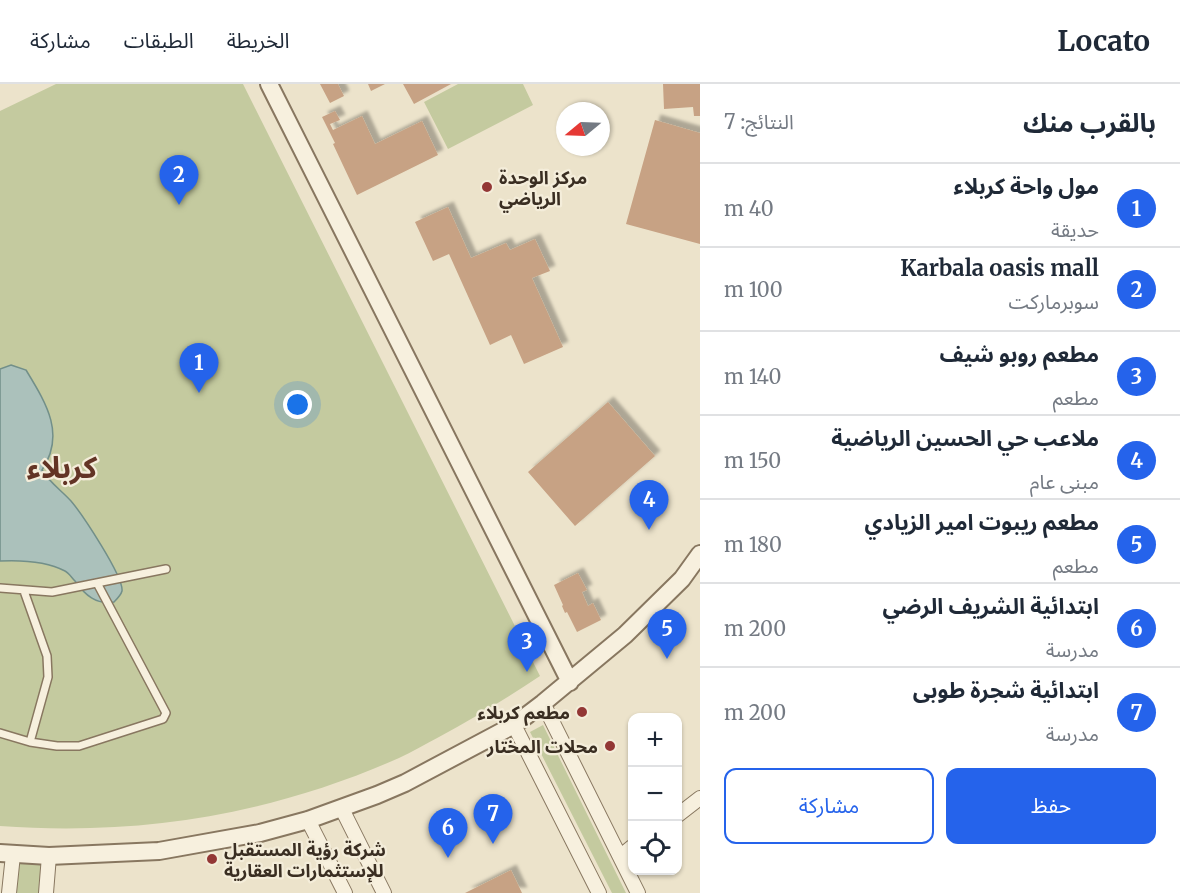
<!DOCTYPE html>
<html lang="ar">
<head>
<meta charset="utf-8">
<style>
  :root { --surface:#fff; --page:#f2f2f3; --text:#1f2937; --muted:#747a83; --line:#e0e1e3; --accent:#2563eb }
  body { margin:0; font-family:Merriweather,"Noto Sans Arabic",serif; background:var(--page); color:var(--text); direction:rtl }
  .controls { position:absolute; right:18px; bottom:18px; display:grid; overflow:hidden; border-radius:12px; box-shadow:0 2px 4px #0004 }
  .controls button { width:54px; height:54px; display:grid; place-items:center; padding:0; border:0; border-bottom:2px solid var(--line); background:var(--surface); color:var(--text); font:30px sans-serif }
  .compass { position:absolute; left:556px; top:18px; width:54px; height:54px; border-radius:50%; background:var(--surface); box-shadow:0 2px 4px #0004; rotate:251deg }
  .you { position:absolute; left:298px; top:321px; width:21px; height:21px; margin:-15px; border:4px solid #fff; border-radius:50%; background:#1a73e8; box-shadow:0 0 0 9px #1a73e833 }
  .badge { display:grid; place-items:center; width:39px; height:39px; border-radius:50%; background:var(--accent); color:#fff; font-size:20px; font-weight:700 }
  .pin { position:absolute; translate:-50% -50px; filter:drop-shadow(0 2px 3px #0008) }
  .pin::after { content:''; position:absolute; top:32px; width:21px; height:18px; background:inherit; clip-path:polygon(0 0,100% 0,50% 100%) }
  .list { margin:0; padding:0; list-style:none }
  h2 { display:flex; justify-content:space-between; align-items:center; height:78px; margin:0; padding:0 24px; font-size:26px }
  h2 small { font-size:20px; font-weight:400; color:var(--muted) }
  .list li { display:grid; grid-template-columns:39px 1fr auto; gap:18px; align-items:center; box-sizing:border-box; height:84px; padding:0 24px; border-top:2px solid var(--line) }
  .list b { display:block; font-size:22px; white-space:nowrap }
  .list p { margin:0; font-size:20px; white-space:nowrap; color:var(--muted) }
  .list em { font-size:20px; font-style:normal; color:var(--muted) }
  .actions { display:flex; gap:12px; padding:18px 24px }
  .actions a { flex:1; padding:14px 0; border:2px solid var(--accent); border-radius:12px; text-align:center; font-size:21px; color:var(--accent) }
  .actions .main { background:var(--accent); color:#fff }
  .icon { flex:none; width:33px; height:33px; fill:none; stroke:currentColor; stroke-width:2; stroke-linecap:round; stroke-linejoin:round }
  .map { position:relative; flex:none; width:700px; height:809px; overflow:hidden; direction:ltr }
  header { display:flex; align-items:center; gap:36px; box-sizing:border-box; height:84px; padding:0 30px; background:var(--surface); border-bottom:2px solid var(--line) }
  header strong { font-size:28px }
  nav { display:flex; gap:33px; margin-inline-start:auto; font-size:21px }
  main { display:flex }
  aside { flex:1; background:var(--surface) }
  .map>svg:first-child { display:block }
  .green { fill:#c4ca9f }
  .water { fill:#abc1bb; stroke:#728f89; stroke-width:1.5 }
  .building { fill:#c7a284; filter:url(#shadow) }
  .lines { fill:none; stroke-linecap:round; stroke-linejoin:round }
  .service-casing { stroke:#887760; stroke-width:10 }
  .minor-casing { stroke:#887760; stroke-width:16 }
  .tertiary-casing { stroke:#887760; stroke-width:20 }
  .service { stroke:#f7f0de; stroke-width:7 }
  .minor { stroke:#f7f0de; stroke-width:14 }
  .tertiary { stroke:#f7f0de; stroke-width:16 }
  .poi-dot { fill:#933735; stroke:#f4edda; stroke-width:2 }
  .labels { text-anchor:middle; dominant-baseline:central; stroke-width:4.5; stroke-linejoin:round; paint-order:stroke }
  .poi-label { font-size:18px; font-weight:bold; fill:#3a2e22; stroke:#f4edda; text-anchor:start }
  .town-label { font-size:30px; font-weight:bold; fill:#633425; stroke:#f4edda }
</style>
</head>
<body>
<header>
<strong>Locato</strong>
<nav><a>الخريطة</a><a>الطبقات</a><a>مشاركة</a></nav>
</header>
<main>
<aside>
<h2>بالقرب منك<small>النتائج: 7</small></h2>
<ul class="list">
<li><span class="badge">1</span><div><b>مول واحة كربلاء</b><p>حديقة</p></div><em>40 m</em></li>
<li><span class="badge">2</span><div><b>Karbala oasis mall</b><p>سوبرماركت</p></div><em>100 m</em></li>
<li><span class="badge">3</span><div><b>مطعم روبو شيف</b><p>مطعم</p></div><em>140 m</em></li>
<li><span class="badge">4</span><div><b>ملاعب حي الحسين الرياضية</b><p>مبنى عام</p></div><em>150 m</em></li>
<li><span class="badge">5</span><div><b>مطعم ريبوت امير الزيادي</b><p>مطعم</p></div><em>180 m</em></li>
<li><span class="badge">6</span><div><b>ابتدائية الشريف الرضي</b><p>مدرسة</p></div><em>200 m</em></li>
<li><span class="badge">7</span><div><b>ابتدائية شجرة طوبى</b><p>مدرسة</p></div><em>200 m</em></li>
</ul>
<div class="actions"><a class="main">حفظ</a><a>مشاركة</a></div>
</aside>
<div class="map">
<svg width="700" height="809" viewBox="0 0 700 809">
  <defs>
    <filter id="shadow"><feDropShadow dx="5.5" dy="-5.5" stdDeviation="1.5" flood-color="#0004"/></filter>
  </defs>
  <rect width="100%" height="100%" fill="#ece3cb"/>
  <path class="green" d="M56,0H243L540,592C507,614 474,634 439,653C425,660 412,668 399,674C270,731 140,752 0,742V27Z
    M458,0H523L533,21L448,65L424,18Z
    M543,641L626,809H612L530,648Z
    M19,779L41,781L39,809H16Z"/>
  <path class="water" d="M11,281L26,286C46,319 66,350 42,386C50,399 61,406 71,417C82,430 124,493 122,507C121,511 117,515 114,518C96,521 85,511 75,497C72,494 69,489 65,487C46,477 21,476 0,477V285Z"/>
  <path class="building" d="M320,0H338L344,12L330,19Z
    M368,0H385L371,7Z
    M403,0H451L414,20Z
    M663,0H700V32H694L693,23L664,25Z
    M335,27L340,36L330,40L333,46L362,32L375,60L422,37L438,71L357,111L333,60L335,59L322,33Z
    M655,36L700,49V160L626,140Z
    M448,123L471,174L506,159L510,166L535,155L550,187L532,194L563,263L524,280L511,251L490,261L449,170L433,177L415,138Z
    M608,318L655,372L575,442L528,388Z
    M578,489L587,506L582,508L588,522L593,519L601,536L577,548L567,528L565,529L562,522L563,521L554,501Z
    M511,786L522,809H465Z"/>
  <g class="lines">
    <g class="service-casing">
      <path id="service" d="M0,504L52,508L166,485
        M24,507L47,572L48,593L30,658
        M0,649L30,658L57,662H79L163,635L166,629L97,499"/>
    </g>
    <g class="minor-casing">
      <path id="minor" d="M543,619L638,809
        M514,641L599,809
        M342,725L384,809
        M678,731L700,714
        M308,736L345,809
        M620,773L632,763
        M9,809L13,771
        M46,809L49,772"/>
    </g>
    <g class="tertiary-casing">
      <path id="tertiary" d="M269,0L570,598
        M0,769L49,772L159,767L260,749L308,736L377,711L405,699L514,641L543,619L625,551L682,495L700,470"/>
    </g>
    <use href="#service" class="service"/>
    <use href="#minor" class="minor"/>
    <use href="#tertiary" class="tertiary"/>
  </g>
  <g class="poi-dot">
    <circle cx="487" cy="103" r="6"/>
    <circle cx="582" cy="628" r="6"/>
    <circle cx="610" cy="662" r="6"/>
    <circle cx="212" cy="775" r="6"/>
  </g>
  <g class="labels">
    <g class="poi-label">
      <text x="499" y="93">مركز الوحدة<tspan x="499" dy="21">الرياضي</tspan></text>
      <text x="570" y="628" text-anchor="end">مطعم كربلاء</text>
      <text x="598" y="662" text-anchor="end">محلات المختار</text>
      <text x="224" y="765">شركة رؤية المستقبل<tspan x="224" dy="21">للإستثمارات العقارية</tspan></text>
    </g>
    <g class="town-label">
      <text x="62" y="383">كربلاء</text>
    </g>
  </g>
</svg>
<div class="controls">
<button>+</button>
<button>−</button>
<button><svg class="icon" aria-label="locate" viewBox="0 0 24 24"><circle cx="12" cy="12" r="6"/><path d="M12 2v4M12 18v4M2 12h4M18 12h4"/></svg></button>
</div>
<svg class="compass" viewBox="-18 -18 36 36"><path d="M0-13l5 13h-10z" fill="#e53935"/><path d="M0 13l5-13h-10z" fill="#747a83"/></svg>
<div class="you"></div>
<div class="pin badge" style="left:199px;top:309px">1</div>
<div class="pin badge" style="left:179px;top:121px">2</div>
<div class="pin badge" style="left:527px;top:588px">3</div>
<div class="pin badge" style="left:649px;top:446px">4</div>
<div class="pin badge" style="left:667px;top:575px">5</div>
<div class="pin badge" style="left:448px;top:774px">6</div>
<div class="pin badge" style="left:493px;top:760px">7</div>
</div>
</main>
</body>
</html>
